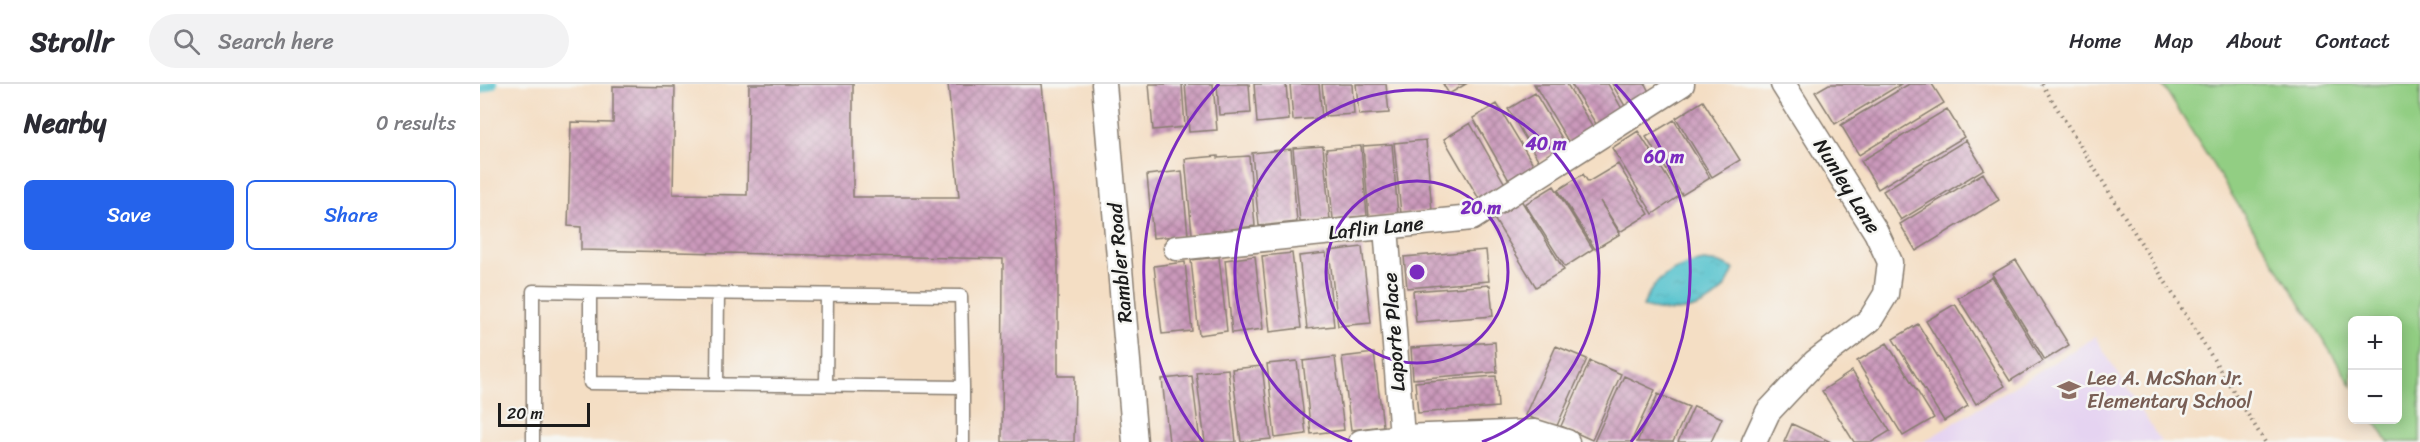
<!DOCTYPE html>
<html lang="en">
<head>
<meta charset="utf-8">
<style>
  :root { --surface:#fff; --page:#f2f2f3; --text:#2b2b33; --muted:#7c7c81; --line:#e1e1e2; --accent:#2563eb }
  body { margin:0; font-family:Sriracha,sans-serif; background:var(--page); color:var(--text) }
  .controls { position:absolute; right:18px; bottom:18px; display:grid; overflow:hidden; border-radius:9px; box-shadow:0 3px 15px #0003 }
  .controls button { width:54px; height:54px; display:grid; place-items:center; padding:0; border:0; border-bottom:2px solid var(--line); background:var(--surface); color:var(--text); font:30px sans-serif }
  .scale { position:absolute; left:18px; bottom:15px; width:92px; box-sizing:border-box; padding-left:6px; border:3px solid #1c1c1c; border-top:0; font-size:16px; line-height:21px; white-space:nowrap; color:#1c1c1c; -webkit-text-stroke:4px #f6f6f2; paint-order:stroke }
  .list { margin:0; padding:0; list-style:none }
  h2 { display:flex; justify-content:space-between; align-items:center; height:78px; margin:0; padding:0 24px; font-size:26px }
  h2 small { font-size:20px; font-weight:400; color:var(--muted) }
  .actions { display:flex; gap:12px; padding:18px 24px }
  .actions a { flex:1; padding:14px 0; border:2px solid var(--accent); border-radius:9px; text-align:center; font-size:21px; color:var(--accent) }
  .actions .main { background:var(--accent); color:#fff }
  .icon { flex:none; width:33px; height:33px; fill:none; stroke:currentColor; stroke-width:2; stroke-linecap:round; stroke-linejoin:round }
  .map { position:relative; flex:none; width:1940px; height:358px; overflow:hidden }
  header { display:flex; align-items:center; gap:36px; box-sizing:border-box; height:84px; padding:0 30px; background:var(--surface); border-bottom:2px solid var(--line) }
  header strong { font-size:28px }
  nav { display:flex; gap:33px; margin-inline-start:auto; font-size:21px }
  .search { width:420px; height:54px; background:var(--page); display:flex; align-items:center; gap:15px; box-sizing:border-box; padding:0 21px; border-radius:33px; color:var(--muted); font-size:22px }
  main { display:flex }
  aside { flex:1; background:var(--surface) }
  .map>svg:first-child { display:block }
  .built { fill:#e5d3f1 }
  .grass { fill:#92ce83; stroke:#577550; stroke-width:1.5 }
  .water { fill:url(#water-ripples); stroke:#397075; stroke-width:1.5 }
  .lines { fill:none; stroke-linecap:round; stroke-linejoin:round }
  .stream { stroke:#56c3ce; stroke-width:9 }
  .building { fill:url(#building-cross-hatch) }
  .lane-casing { stroke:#887d70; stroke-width:15 }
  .street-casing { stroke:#887d70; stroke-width:27 }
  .path { stroke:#887d70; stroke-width:4; stroke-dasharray:1.5 4.5; stroke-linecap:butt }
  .lane { stroke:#fff; stroke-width:12 }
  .street { stroke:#fff; stroke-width:24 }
  .ring { fill:none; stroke:#7b2cbf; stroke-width:3 }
  .labels { text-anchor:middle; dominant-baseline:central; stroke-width:5; stroke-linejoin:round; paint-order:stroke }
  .street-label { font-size:20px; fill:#1c1c1c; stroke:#f6f6f2 }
  .education-label { font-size:20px; fill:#785e54; stroke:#f6f6f2; text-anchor:start }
  .centre { fill:#7b2cbf; stroke:#f6f6f2; stroke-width:3 }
  .ring-label { font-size:18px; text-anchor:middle; font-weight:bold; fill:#7b2cbf; stroke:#f6f6f2; stroke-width:5; stroke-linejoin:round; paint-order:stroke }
</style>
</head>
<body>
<header>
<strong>Strollr</strong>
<div class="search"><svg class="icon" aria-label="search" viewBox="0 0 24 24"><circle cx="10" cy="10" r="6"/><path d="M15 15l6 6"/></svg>Search here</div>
<nav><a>Home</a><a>Map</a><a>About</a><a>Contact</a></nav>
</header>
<main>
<aside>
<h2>Nearby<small>0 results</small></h2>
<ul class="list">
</ul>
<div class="actions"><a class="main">Save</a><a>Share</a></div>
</aside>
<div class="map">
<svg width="1940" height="358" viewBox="0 0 1940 358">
  <defs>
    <pattern id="water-ripples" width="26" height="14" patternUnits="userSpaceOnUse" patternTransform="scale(1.5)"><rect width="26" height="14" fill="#56c3ce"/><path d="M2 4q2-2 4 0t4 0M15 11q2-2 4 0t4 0" fill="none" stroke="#4aa7b0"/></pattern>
    <pattern id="building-cross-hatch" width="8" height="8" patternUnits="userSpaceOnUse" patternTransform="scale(1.5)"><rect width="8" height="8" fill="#cb99bb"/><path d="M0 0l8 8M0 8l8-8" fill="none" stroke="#a47c97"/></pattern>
  </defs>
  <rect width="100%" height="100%" fill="#f6f6f2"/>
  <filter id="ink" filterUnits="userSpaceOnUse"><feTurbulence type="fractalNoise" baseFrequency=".0167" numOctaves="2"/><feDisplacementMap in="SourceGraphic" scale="12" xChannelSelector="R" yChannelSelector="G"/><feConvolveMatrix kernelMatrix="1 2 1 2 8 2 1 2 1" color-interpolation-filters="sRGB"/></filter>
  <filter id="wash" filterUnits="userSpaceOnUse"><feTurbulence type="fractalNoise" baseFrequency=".008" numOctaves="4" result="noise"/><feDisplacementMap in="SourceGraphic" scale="24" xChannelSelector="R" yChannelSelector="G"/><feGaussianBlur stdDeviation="1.35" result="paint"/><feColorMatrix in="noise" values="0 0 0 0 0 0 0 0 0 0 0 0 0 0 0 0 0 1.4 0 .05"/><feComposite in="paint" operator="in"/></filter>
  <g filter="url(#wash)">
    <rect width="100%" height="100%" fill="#f4dec4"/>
    <path class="built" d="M1615,253L1681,358H1443Z"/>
    <path class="grass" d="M1682,0H1940V358H1908L1894,336H1918V237H1872V302Z"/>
    <path class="water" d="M1224,177L1240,179L1254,185C1240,225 1200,233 1163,223C1171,195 1196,181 1224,177Z"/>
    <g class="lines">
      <path class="stream" d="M0,6L13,0"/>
    </g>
    <g id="blocks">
      <path class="building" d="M269,0H373V113H479L468,0H562L578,175V292H595L594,358H522L523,175L101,166V143L88,142L91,38L133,39V2L195,3L193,110L267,111Z
        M669,0H702L705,43L673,46Z
        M705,0H733L737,46L709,48Z
        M737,0H769L771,29L739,31Z
        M774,0H806L809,36L777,39Z
        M810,0H839L842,34L813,36Z
        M842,0H872L874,30L845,32Z
        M876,0H906L909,29L879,31Z
        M963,0H986L969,10Z
        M1054,0H1087L1113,44L1089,59Z
        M1091,0H1128L1142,25L1116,40Z
        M1132,0H1165L1169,8L1145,22Z
        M1349,0H1421L1355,40L1335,8Z
        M1429,0H1452L1464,19L1379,71L1361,41Z
        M1055,9L1086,61L1059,77L1028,25Z
        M1223,17L1260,76L1232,93L1196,34Z
        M1017,20L1055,83L1030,98L993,34Z
        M1467,25L1484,53L1398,105L1381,77Z
        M1194,36L1230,94L1202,111L1166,53Z
        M990,39L1025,100L999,115L964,55Z
        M1158,47L1199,112L1173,130L1132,64Z
        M946,56L952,127L921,130L914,59Z
        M1486,56L1504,85L1421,136L1403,107Z
        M912,60L918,131L889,133L883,62Z
        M843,62L850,136L820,138L813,64Z
        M881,62L887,132L853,135L846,65Z
        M811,65L817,138L779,142L772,69Z
        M738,72V74L769,72L775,142L712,150L705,75Z
        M1138,80L1169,130L1140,148L1120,117L1140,150L1115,165L1078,106L1103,90L1108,98Z
        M702,87L708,151L673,154L667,91Z
        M1503,89L1519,116L1436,167L1420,140Z
        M1074,102L1113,165L1085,183L1045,120Z
        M1041,116L1084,186L1056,203L1013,133Z
        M882,163L891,239L858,242L849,167Z
        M1006,166L1009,197L927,204L924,173Z
        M812,169L821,244L790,248L782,172Z
        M846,169L854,242L827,245L819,172Z
        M775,172L783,245L752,249L745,176Z
        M739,173L747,247L719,251L711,176Z
        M1536,176L1589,261L1565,276L1512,190Z
        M705,178L712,247L682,250L674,182Z
        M1512,193L1563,277L1530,297L1478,214Z
        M1010,201L1013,232L936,238L933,207Z
        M1475,220L1525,302L1496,320L1446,237Z
        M1438,240L1488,322L1464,337L1413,255Z
        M1015,258L1017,288L933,295L931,264Z
        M1407,259L1454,334L1423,352L1377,277Z
        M1076,262L1107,275L1076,344L1045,331Z
        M894,269L903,342L871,346L862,273Z
        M855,273L864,346L831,350L823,277Z
        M817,277L826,350L795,354L787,280Z
        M1110,277L1141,290L1112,356L1081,342Z
        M782,282L791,355L761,358L752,285Z
        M748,285L756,358H725L716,288Z
        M1372,287L1410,347L1392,358H1374L1342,307Z
        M712,292L720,358H689L682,295Z
        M1016,292L1018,323L938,329L935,298Z
        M1144,292L1175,306L1151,358H1114Z
        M1178,310L1209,323L1193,358H1157Z
        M1214,322L1242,334L1231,358H1198Z
        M1312,340L1351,358H1304Z"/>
    </g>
  </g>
  <g filter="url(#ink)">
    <use href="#blocks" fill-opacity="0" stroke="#887d70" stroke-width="1.5"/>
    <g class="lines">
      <g class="lane-casing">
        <path id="lane" d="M237,300L238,209
          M346,301L347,211
          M53,358V207L110,208L481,212L483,303L110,299V208
          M483,358V303"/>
      </g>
      <g class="street-casing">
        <path id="street" d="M624,0L655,358
          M906,143L922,353
          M696,164L992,134L1202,0
          M881,358L922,353L1055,348L1087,358
          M1274,358L1288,328L1335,278L1390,236L1406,210L1410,178L1396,148L1303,0"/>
      </g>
      <path class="path" d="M1562,0L1785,358"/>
      <use href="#lane" class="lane"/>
      <use href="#street" class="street"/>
    </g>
  </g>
  <g class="ring">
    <circle cx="937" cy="188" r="91"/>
    <path d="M872 358A182 182 0 1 1 1002 358"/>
    <path d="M723 358A273 273 0 0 1 739 0M1135 0A273 273 0 0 1 1151 358"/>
  </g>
  <defs>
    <g id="school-bare" transform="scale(1.8)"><path d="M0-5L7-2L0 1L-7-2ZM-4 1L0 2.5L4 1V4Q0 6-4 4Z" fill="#8d6e63" stroke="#f6f6f2" stroke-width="2.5" paint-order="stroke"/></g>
  </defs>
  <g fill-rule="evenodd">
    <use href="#school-bare" x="1589" y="306"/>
  </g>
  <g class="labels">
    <g class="street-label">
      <text transform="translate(1367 102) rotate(58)">Nunley Lane</text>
      <text transform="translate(896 144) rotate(-6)">Laflin Lane</text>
      <text transform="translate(640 179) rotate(-95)">Rambler Road</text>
      <text transform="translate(914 248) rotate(-94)">Laporte Place</text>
    </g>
    <g class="education-label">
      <text x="1607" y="294">Lee A. McShan Jr.<tspan x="1607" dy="23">Elementary School</tspan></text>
    </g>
  </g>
  <circle cx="937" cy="188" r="9" class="centre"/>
  <g class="ring-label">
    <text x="1066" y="66">40 m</text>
    <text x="1184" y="79">60 m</text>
    <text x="1001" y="130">20 m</text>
  </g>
</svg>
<div class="controls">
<button>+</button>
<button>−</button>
</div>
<div class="scale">20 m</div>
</div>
</main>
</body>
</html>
